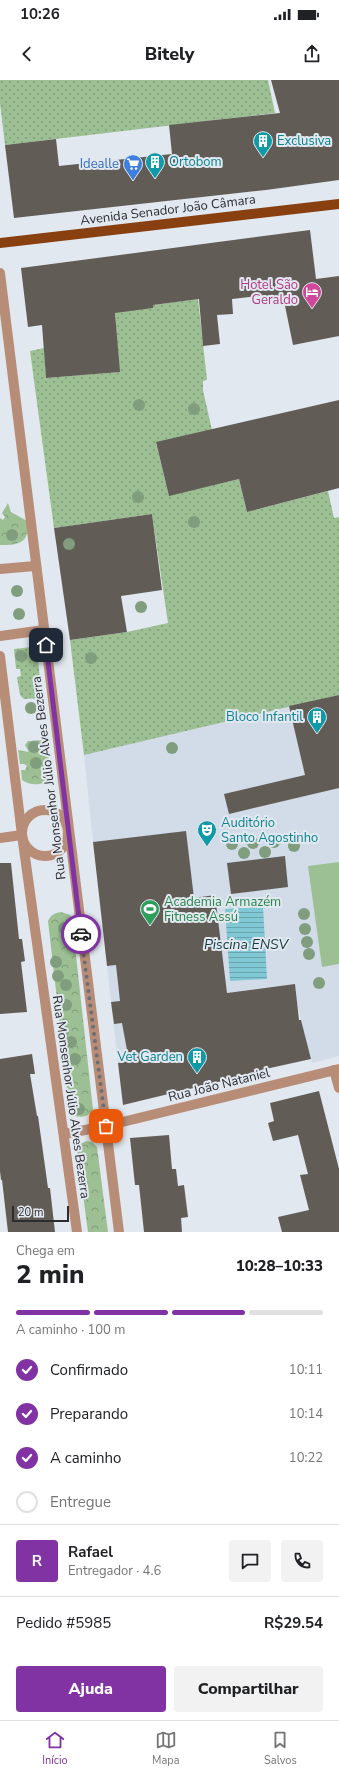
<!DOCTYPE html>
<html lang="pt">
<head>
<meta charset="utf-8">
<style>
  :root { --surface:#fff; --page:#f2f2f2; --text:#202124; --muted:#757577; --line:#e0e0e0; --accent:#8133a4 }
  body { margin:0; font-family:"Nunito Sans",sans-serif; background:var(--page); color:var(--text); height:100vh; display:flex; flex-direction:column; font-size:15px; white-space:nowrap }
  * { box-sizing:border-box; margin:0 }
  p { font-size:13px; color:var(--muted) }
  .icon { flex:none; width:22px; height:22px; fill:none; stroke:currentColor; stroke-width:2; stroke-linecap:round; stroke-linejoin:round }
  .map { position:relative; height:1152px; overflow:hidden }
  .details { display:flex; flex-direction:column; background:var(--surface); flex:1 }
  .details>* { flex:none }
  .scale { position:absolute; left:12px; bottom:10px; width:57px; box-sizing:border-box; padding-left:4px; border:2px solid #2b2d30; border-top:0; font-size:11px; line-height:14px; white-space:nowrap; color:#2b2d30; -webkit-text-stroke:3px #e2e8ef; paint-order:stroke }
  .pin { position:absolute; display:grid; place-items:center; width:34px; height:34px; color:#fff; margin:-17px; border-radius:8px; box-shadow:0 2px 6px #0006 }
  .courier { position:absolute; display:grid; place-items:center; width:40px; height:40px; margin:-20px; border:3px solid #8133a4; border-radius:50%; background:#fff; color:#222; box-shadow:0 1px 5px #0007 }
  .head em { font-style:normal; font-weight:800 }
  .head div { display:flex; flex-direction:column-reverse }
  .head { display:flex; align-items:center; justify-content:space-between; height:68px; padding:0 16px }
  h1 { font-size:26px; font-weight:800; line-height:30px }
  .bar { display:grid; grid-template-columns:repeat(4,1fr); gap:6px 4px; align-content:center; height:48px; padding:0 16px }
  .bar i { height:5px; border-radius:3px; background:var(--line) }
  .bar .selected { background:var(--accent) }
  .bar p { grid-column:span 4 }
  .line { display:flex; align-items:center; gap:10px; padding:0 16px; border-top:1px solid var(--line) }
  .line div { flex:1 }
  .round { display:grid; place-items:center; flex:none; width:42px; height:42px; border-radius:4px; background:var(--page) }
  ol { padding:0 16px; list-style:none }
  li { display:flex; align-items:center; gap:12px; height:44px }
  li p { margin-inline-start:auto }
  li .icon { padding:4px; border-radius:50%; background:var(--accent); color:#fff; stroke-width:4 }
  li:last-child { color:var(--muted) }
  li i { width:22px; height:22px; border:2px solid var(--line); border-radius:50% }
  .button { display:flex; gap:8px; margin-top:auto; padding:8px 16px }
  .button a { flex:1; height:46px; border-radius:4px; background:var(--accent); color:#fff; font-size:16px; font-weight:800; line-height:46px; text-align:center }
  .button a+a { background:var(--page); color:var(--text) }
  .status { display:flex; justify-content:space-between; align-items:center; height:28px; padding:0 20px; background:var(--surface); direction:ltr }
  .status svg { height:11px; fill:currentColor }
  header { display:flex; justify-content:space-between; align-items:center; height:52px; padding:0 16px; background:var(--surface); font-size:18px; font-weight:800 }
  .menu { display:flex; justify-content:space-around; align-items:center; height:56px; border-top:1px solid var(--line); background:var(--surface); font-size:11px; color:var(--muted) }
  .menu a { display:grid; justify-items:center; gap:2px }
  .menu .selected { color:var(--accent) }
  .map>svg:first-child { display:block }
  .built { fill:#d2dce9 }
  .grass { fill:url(#grass-dots) }
  .park { fill:url(#park-crowns) }
  .garden { fill:#9cc093 }
  .water { fill:url(#water-rules) }
  .building { fill:#625c57 }
  .lines { fill:none; stroke-linecap:round; stroke-linejoin:round }
  .minor { stroke:#b88d78; stroke-width:10 }
  .major { stroke:#894011; stroke-width:10 }
  .tree { fill:#809d7e }
  .done { stroke:#6b6e73; stroke-width:4; stroke-dasharray:0 7.2 }
  .route { stroke:#8133a4; stroke-width:5 }
  .labels { text-anchor:middle; dominant-baseline:central; stroke-width:4; stroke-linejoin:round; paint-order:stroke }
  .culture-label { font-size:13px; fill:#0d838f; stroke:#e2e8ef; text-anchor:start }
  .shop-label { font-size:13px; fill:#366cbe; stroke:#e2e8ef; text-anchor:end }
  .street-label { font-size:13px; fill:#2b2d30; stroke:#e2e8ef }
  .hotel-label { font-size:13px; fill:#b23c85; stroke:#e2e8ef; text-anchor:end }
  .leisure-label { font-size:13px; fill:#27864d; stroke:#e2e8ef; text-anchor:start }
  .water-label { font-size:14px; font-style:italic; fill:#163a3f; stroke:#e2e8ef }
</style>
</head>
<body>
<div class="status"><b>10:26</b><svg viewBox="0 0 49 12"><path d="M0 12V9h3v3zM5 12V6h3v6zM10 12V3h3v9zM15 12V0h3v12zM26 1h20v11H26zM47 4h2v5h-2z"/></svg></div>
<header><svg class="icon" aria-label="back" viewBox="0 0 24 24"><path d="M15 5l-7 7 7 7"/></svg>Bitely<svg class="icon" aria-label="share" viewBox="0 0 24 24"><path d="M12 15V3M7 8l5-5 5 5M5 13v7h14v-7"/></svg></header>
<div class="map">
<svg width="339" height="1152" viewBox="0 0 339 1152">
  <defs>
    <pattern id="grass-dots" width="8" height="8" patternUnits="userSpaceOnUse"><rect width="8" height="8" fill="#9cc093"/><path d="M2 2h.1M6 6h.1" fill="none" stroke="#7f9c78" stroke-width="1.8" stroke-linecap="round"/></pattern>
    <pattern id="park-crowns" width="20" height="18" patternUnits="userSpaceOnUse"><rect width="20" height="18" fill="#9cc093"/><path d="M2 6a3 3 0 1 1 6 0M12 15a3 3 0 1 1 6 0" fill="none" stroke="#7f9c78"/></pattern>
    <pattern id="water-rules" width="6" height="5" patternUnits="userSpaceOnUse"><rect width="6" height="5" fill="#80c9d4"/><path d="M0 2.5h6" fill="none" stroke="#69a4ac"/></pattern>
  </defs>
  <rect width="100%" height="100%" fill="#e2e8ef"/>
  <path class="built" d="M 339,615 L 339,976 L 312,983 L 297,924 L 213,968 L 118,983 L 107,886 L 201,875 L 186,752 L 93,762 L 84,675 Z"/>
  <g class="grass">
    <path d="M 0,0 L 268,0 L 275,33 L 5,65 L 0,23 Z"/>
    <path d="M 198,219 L 207,300 L 203,301 L 203,310 L 212,350 L 156,363 L 169,415 L 239,399 L 247,432 L 328,411 L 334,438 L 339,437 L 339,615 L 84,675 L 70,560 L 127,552 L 168,543 L 152,434 L 54,448 L 30,271 L 44,268 L 46,298 L 119,292 L 115,231 L 153,228 L 153,225 Z"/>
    <path d="M 32,567 L 37,570 L 42,618 L 24,619 L 20,615 L 17,597 L 21,596 L 20,589 L 16,589 L 14,569 Z"/>
  </g>
  <g class="park">
    <path d="M 8,423 L 11,432 L 27,441 C 30,462 20,465 2,465 L 0,465 L 0,438 L 3,440 L 5,437 L 2,433 Z"/>
    <path d="M 47,660 L 51,698 C 44,706 30,706 22,700 L 21,690 L 25,690 L 27,686 L 24,684 L 20,684 L 18,670 L 29,672 L 25,665 L 28,661 Z"/>
    <path d="M 61,832 L 70,835 L 72,839 L 93,1030 C 87,1038 77,1039 70,1033 L 48,841 C 51,835 54,833 61,832 Z"/>
    <path d="M 87,1061 L 92,1062 L 97,1067 L 108,1152 L 88,1152 L 77,1070 C 79,1064 81,1063 87,1061 Z"/>
  </g>
  <path class="garden" d="M 339,782 L 339,884 L 322,887 L 308,786 Z"/>
  <path class="water" d="M 263,826 L 267,899 L 230,901 L 225,829 Z"/>
  <g class="building">
    <path d="M 271,0 L 339,0 L 339,100 L 266,110 L 14,138 L 5,65 L 56,59 L 59,86 L 172,74 L 169,45 L 280,33 Z"/>
    <path d="M 310,150 L 316,199 L 339,196 L 339,256 L 293,265 L 283,216 L 266,218 L 266,215 L 232,219 L 233,234 L 217,235 L 220,264 L 203,266 L 199,219 L 153,225 L 153,228 L 115,233 L 120,292 L 46,298 L 42,245 L 28,247 L 21,188 Z"/>
    <path d="M 339,320 L 339,408 L 247,432 L 239,399 L 169,416 L 156,362 Z"/>
    <path d="M 152,434 L 162,510 L 121,516 L 127,552 L 70,560 L 54,448 Z"/>
    <path d="M 339,615 L 339,708 L 229,734 L 224,714 L 305,695 L 289,626 Z"/>
    <path d="M 186,751 L 194,818 L 215,815 L 227,913 L 295,904 L 299,940 L 301,940 L 311,979 L 261,990 L 262,993 L 243,997 L 243,996 L 123,1025 L 118,983 L 129,981 L 122,943 L 114,944 L 111,922 L 120,921 L 116,885 L 107,886 L 93,762 Z"/>
    <path d="M 285,776 L 288,807 L 231,814 L 227,783 Z"/>
    <path d="M 0,783 L 11,783 L 19,859 L 22,859 L 25,881 L 21,882 L 27,932 L 0,934 Z"/>
    <path d="M 32,974 L 35,994 L 30,994 L 37,1036 L 38,1036 L 48,1108 L 50,1108 L 55,1152 L 8,1152 L 2,1100 L 1,1100 L 0,1091 L 0,979 Z"/>
    <path d="M 319,1011 L 339,1089 L 339,1152 L 282,1152 L 278,1137 L 309,1130 L 300,1095 L 308,1094 L 298,1055 L 273,1061 L 268,1043 L 274,1041 L 270,1023 Z"/>
    <path d="M 169,1055 L 172,1089 L 176,1089 L 178,1106 L 184,1105 L 188,1137 L 181,1138 L 182,1152 L 144,1152 L 139,1105 L 135,1105 L 130,1058 Z"/>
  </g>
  <g class="lines">
    <g class="minor">
      <path d="M 0,193 L 119,1152"/>
      <path d="M 0,489 L 35,486"/>
      <path d="M 0,556 L 44,550"/>
      <path d="M 0,576 L 22,755 L 77,1152"/>
      <circle cx="45" cy="753" r="23"/>
      <path d="M 0,758 L 22,755"/>
      <path d="M 334,990 L 339,1008"/>
      <path d="M 64,1054 L 106,1046 L 339,989"/>
    </g>
    <path class="major" d="M 0,163 L 339,124"/>
  </g>
  <g class="tree">
    <circle cx="139" cy="325" r="6"/>
    <circle cx="194" cy="329" r="6"/>
    <circle cx="138" cy="417" r="6"/>
    <circle cx="194" cy="442" r="6"/>
    <circle cx="12" cy="455" r="6"/>
    <circle cx="69" cy="464" r="6"/>
    <circle cx="17" cy="511" r="6"/>
    <circle cx="141" cy="527" r="6"/>
    <circle cx="19" cy="534" r="6"/>
    <circle cx="21" cy="576" r="6"/>
    <circle cx="91" cy="578" r="6"/>
    <circle cx="31" cy="628" r="6"/>
    <circle cx="34" cy="667" r="6"/>
    <circle cx="172" cy="668" r="6"/>
    <circle cx="36" cy="683" r="6"/>
    <circle cx="274" cy="762" r="6"/>
    <circle cx="253" cy="763" r="6"/>
    <circle cx="232" cy="764" r="6"/>
    <circle cx="294" cy="766" r="6"/>
    <circle cx="265" cy="772" r="6"/>
    <circle cx="244" cy="773" r="6"/>
    <circle cx="304" cy="834" r="6"/>
    <circle cx="64" cy="848" r="6"/>
    <circle cx="305" cy="849" r="6"/>
    <circle cx="307" cy="862" r="6"/>
    <circle cx="309" cy="874" r="6"/>
    <circle cx="56" cy="882" r="6"/>
    <circle cx="58" cy="896" r="6"/>
    <circle cx="319" cy="903" r="6"/>
    <circle cx="66" cy="905" r="6"/>
    <circle cx="66" cy="925" r="6"/>
    <circle cx="63" cy="951" r="6"/>
    <circle cx="71" cy="962" r="6"/>
    <circle cx="75" cy="979" r="6"/>
    <circle cx="79" cy="1029" r="6"/>
  </g>
  <g class="lines">
    <path class="done" d="M 81,854 L 106,1046"/>
    <path class="route" d="M 46,565 L 81,854"/>
  </g>
  <defs>
    <symbol id="building-pin" viewBox="-11 -11 22 30"><path d="M0 17L-7.5 6A9.5 9.5 0 1 1 7.5 6Z" fill="#0f9aa8" stroke="#e2e8ef"/><path d="M-4-6H4V6H1V3H-1V6H-4ZM-2.5-4.3h1.7v1.8h-1.7ZM.8-4.3h1.7v1.8H.8ZM-2.5-1h1.7V.8h-1.7ZM.8-1h1.7V.8H.8Z" fill="#fff"/></symbol>
    <symbol id="supermarket-pin" viewBox="-11 -11 22 30"><path d="M0 17L-7.5 6A9.5 9.5 0 1 1 7.5 6Z" fill="#3f7fe0" stroke="#e2e8ef"/><path d="M-6-5.5h2.5l.6 2H6L4.5 2H-2.5L-4.4-4H-6ZM-1.5 3.2a1.3 1.3 0 1 0 .1 0ZM3 3.2a1.3 1.3 0 1 0 .1 0Z" fill="#fff"/></symbol>
    <symbol id="hotel-pin" viewBox="-11 -11 22 30"><path d="M0 17L-7.5 6A9.5 9.5 0 1 1 7.5 6Z" fill="#d1479c" stroke="#e2e8ef"/><path d="M-6-4.5h1.5V1H6V5H4.5V3h-9V5H-6ZM-4 0a1.8 1.8 0 1 1 3.6 0ZM.5 0V-2.5h3Q6-2.5 6 0Z" fill="#fff"/></symbol>
    <symbol id="theatre-pin" viewBox="-11 -11 22 30"><path d="M0 17L-7.5 6A9.5 9.5 0 1 1 7.5 6Z" fill="#0f9aa8" stroke="#e2e8ef"/><path d="M-5-5.5Q0-4 5-5.5V0Q5 5 0 6Q-5 5-5 0ZM-3.3-2.5H-1v1.5H-3.3ZM1-2.5H3.3v1.5H1ZM-2.8 1Q0 5.5 2.8 1Z" fill="#fff"/></symbol>
    <symbol id="stadium-pin" viewBox="-11 -11 22 30"><path d="M0 17L-7.5 6A9.5 9.5 0 1 1 7.5 6Z" fill="#2e9e5b" stroke="#e2e8ef"/><path d="M0-5a6.5 5 0 1 0 0 10a6.5 5 0 1 0 0-10ZM-3.5-1.8h7v3.6h-7Z" fill="#fff"/></symbol>
  </defs>
  <g fill-rule="evenodd">
    <use href="#building-pin" x="252" y="50" width="22" height="30"/>
    <use href="#building-pin" x="144" y="71" width="22" height="30"/>
    <use href="#supermarket-pin" x="122" y="73" width="22" height="30"/>
    <use href="#hotel-pin" x="301" y="201" width="22" height="30"/>
    <use href="#building-pin" x="306" y="626" width="22" height="30"/>
    <use href="#theatre-pin" x="196" y="739" width="22" height="30"/>
    <use href="#stadium-pin" x="139" y="818" width="22" height="30"/>
    <use href="#building-pin" x="186" y="966" width="22" height="30"/>
  </g>
  <g class="labels">
    <g class="culture-label">
      <text x="277" y="61">Exclusiva</text>
      <text x="169" y="82">Ortobom</text>
      <text x="303" y="637" text-anchor="end">Bloco Infantil</text>
      <text x="221" y="743">Auditório<tspan x="221" dy="15">Santo Agostinho</tspan></text>
      <text x="183" y="977" text-anchor="end">Vet Garden</text>
    </g>
    <g class="shop-label">
      <text x="119" y="84">Idealle</text>
    </g>
    <g class="street-label">
      <text transform="translate(168 130) rotate(-7)">Avenida Senador João Câmara</text>
      <text transform="translate(49 698) rotate(-97)">Rua Monsenhor Júlio Alves Bezerra</text>
      <text transform="translate(219 1005) rotate(-14)">Rua João Nataniel</text>
      <text transform="translate(71 1017) rotate(82)">Rua Monsenhor Júlio Alves Bezerra</text>
    </g>
    <g class="hotel-label">
      <text x="298" y="205">Hotel São<tspan x="298" dy="15">Geraldo</tspan></text>
    </g>
    <g class="leisure-label">
      <text x="164" y="822">Academia Armazém<tspan x="164" dy="15">Fitness Assú</tspan></text>
    </g>
    <g class="water-label">
      <text x="246" y="864">Piscina ENSV</text>
    </g>
  </g>
</svg>
<div class="scale">20 m</div>
<div class="pin" style="left:106px;top:1046px;background:#ea580c"><svg class="icon" aria-label="bag" viewBox="0 0 24 24"><path d="M5 8h14l-1 12H6zM9 8a3 3 0 0 1 6 0"/></svg></div>
<div class="pin" style="left:46px;top:565px;background:#1f2937"><svg class="icon" aria-label="home" viewBox="0 0 24 24"><path d="M3 11l9-7 9 7M6 9v11h12V9"/></svg></div>
<div class="courier" style="left:81px;top:854px"><svg class="icon" aria-label="car" viewBox="0 0 24 24"><path d="M5 17H2v-5l4-1 3-4h7l3 4 3 1v5h-3M9 17h6M6 11h13"/><circle cx="7" cy="17" r="2"/><circle cx="17" cy="17" r="2"/></svg></div>
</div>
<section class="details">
<div class="head"><div><h1>2 min</h1><p>Chega em</p></div><em>10:28–10:33</em></div>
<div class="bar"><i class="selected"></i><i class="selected"></i><i class="selected"></i><i></i><p>A caminho · 100 m</p></div>
<ol>
<li><svg class="icon" aria-label="check" viewBox="0 0 24 24"><path d="M5 12l5 5 9-10"/></svg>Confirmado<p>10:11</p></li>
<li><svg class="icon" aria-label="check" viewBox="0 0 24 24"><path d="M5 12l5 5 9-10"/></svg>Preparando<p>10:14</p></li>
<li><svg class="icon" aria-label="check" viewBox="0 0 24 24"><path d="M5 12l5 5 9-10"/></svg>A caminho<p>10:22</p></li>
<li><i></i>Entregue</li>
</ol>
<div class="line" style="height:72px"><b class="round" style="background:var(--accent);color:#fff">R</b><div><b>Rafael</b><p>Entregador · 4.6</p></div><a class="round"><svg class="icon" aria-label="chat" viewBox="0 0 24 24"><path d="M4 5h16v11H9l-5 4z"/></svg></a><a class="round"><svg class="icon" aria-label="phone" viewBox="0 0 24 24"><path d="M5 4h4l2 5-3 2q2 4 5 5l2-3 5 2v4C11 20 4 13 5 4z"/></svg></a></div>
<div class="line" style="height:52px"><div>Pedido #5985</div><b>R$29.54</b></div>
<div class="button"><a>Ajuda</a><a>Compartilhar</a></div>
</section>
<nav class="menu">
<a class="selected"><svg class="icon" aria-label="home" viewBox="0 0 24 24"><path d="M3 11l9-7 9 7M6 9v11h12V9"/></svg>Início</a>
<a><svg class="icon" aria-label="map" viewBox="0 0 24 24"><path d="M3 6l6-2 6 2 6-2v14l-6 2-6-2-6 2zM9 4v14M15 6v14"/></svg>Mapa</a>
<a><svg class="icon" aria-label="saved" viewBox="0 0 24 24"><path d="M7 4h10v16l-5-4-5 4z"/></svg>Salvos</a>
</nav>
</body>
</html>
